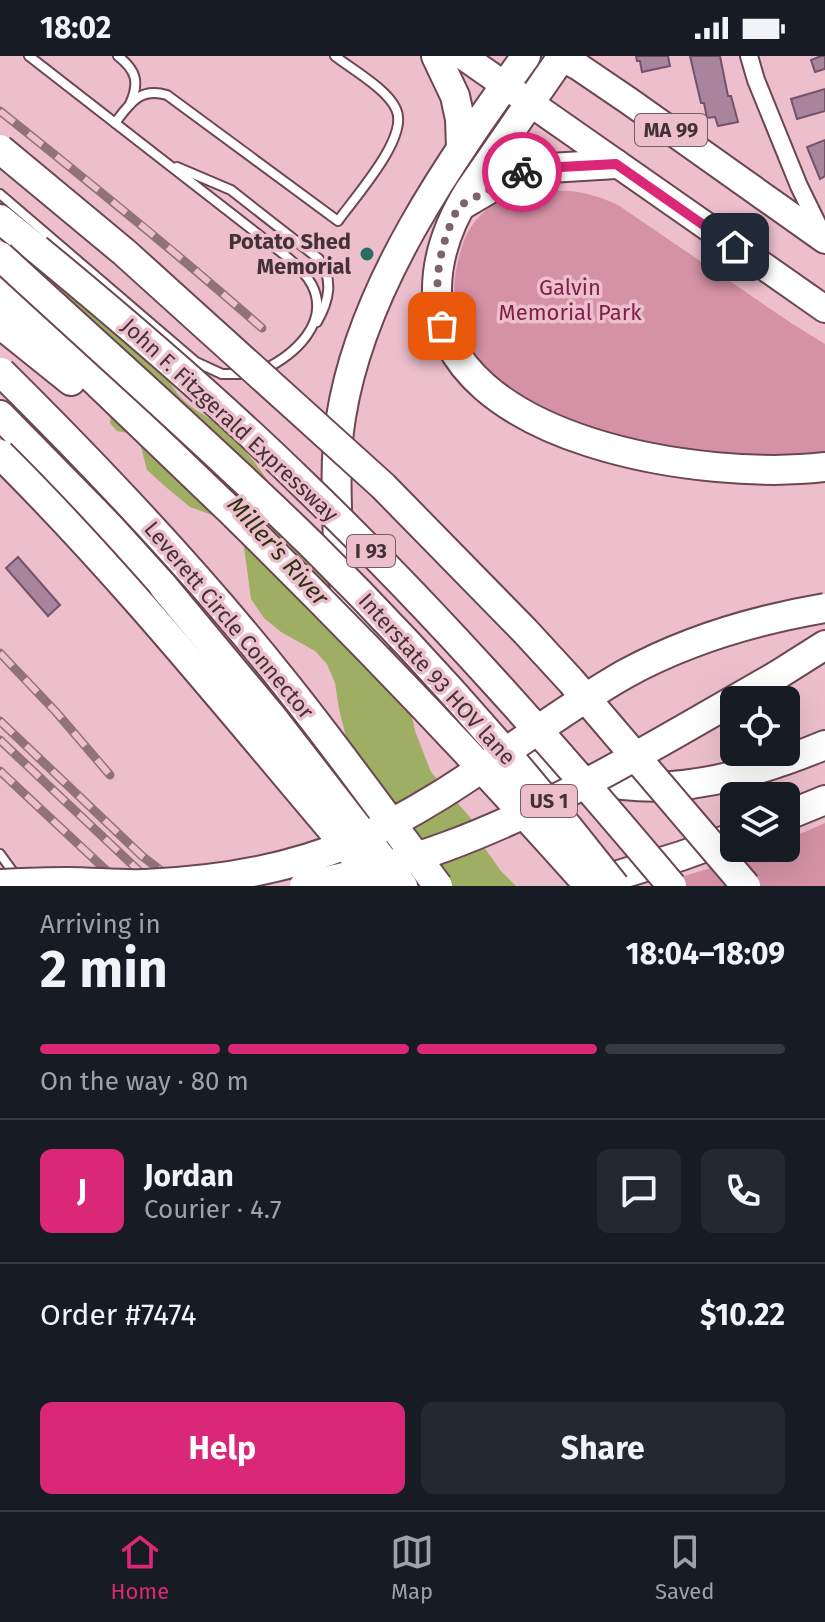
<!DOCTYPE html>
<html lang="en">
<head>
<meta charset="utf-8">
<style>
  :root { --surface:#171b24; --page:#242831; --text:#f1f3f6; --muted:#9ea1a6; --line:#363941; --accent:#db2777 }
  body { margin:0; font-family:"Fira Sans",sans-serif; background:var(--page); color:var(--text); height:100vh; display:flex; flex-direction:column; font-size:30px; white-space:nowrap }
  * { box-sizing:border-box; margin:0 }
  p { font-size:26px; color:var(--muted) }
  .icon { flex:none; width:44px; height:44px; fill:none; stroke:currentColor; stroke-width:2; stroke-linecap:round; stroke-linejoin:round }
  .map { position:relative; height:830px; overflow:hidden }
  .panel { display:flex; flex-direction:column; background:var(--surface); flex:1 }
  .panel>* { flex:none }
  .controls { position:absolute; left:720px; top:630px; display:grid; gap:16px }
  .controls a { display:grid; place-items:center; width:80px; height:80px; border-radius:12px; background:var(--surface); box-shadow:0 8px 32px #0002; font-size:40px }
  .pin { position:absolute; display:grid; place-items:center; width:68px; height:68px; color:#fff; margin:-34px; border-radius:16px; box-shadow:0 4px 12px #0006 }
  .courier { position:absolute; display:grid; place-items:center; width:80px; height:80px; margin:-40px; border:6px solid #db2777; border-radius:50%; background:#fff; color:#222; box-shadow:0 2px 10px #0007 }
  .overview em { font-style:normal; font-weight:700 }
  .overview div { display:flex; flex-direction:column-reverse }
  .overview { display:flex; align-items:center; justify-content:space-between; height:136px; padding:0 40px }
  h1 { font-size:52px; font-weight:700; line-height:60px }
  .bar { display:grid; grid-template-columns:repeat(4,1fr); gap:12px 8px; align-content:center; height:96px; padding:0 40px }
  .bar i { height:10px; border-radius:6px; background:var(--line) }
  .bar .current { background:var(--accent) }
  .bar p { grid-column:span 4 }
  .line { display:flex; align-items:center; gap:20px; padding:0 40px; border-top:2px solid var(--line) }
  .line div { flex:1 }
  .round { display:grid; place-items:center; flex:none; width:84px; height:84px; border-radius:12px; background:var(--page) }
  .action { display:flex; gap:16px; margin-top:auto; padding:16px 40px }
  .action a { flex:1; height:92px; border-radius:12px; background:var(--accent); color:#fff; font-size:32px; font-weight:700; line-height:92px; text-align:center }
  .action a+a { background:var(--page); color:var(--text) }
  .status { display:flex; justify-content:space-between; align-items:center; height:56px; padding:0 40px; background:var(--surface); direction:ltr }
  .status svg { height:22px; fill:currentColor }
  .menu { display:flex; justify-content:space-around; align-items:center; height:112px; border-top:2px solid var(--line); background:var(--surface); font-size:22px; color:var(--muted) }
  .menu a { display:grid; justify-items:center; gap:4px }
  .menu .current { color:var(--accent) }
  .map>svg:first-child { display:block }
  .green { fill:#d592a7 }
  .water { fill:#9eae62 }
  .building { fill:#a9849d; stroke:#74536a; stroke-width:2 }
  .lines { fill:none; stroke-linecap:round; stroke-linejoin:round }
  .lane-casing { stroke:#6c4652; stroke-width:12 }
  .street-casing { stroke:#6c4652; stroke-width:20 }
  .primary-casing { stroke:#6c4652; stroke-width:30 }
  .highway-casing { stroke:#6c4652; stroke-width:32 }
  .lane { stroke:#fff; stroke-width:8 }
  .street { stroke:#fff; stroke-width:16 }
  .primary { stroke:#fff; stroke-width:26 }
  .highway { stroke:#fff; stroke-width:28 }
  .rail-casing { stroke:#91727b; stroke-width:9 }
  .rail { stroke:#edbfcc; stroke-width:6; stroke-dasharray:18; stroke-linecap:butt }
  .highway-bridge-casing { stroke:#6c4652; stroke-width:32; stroke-linecap:butt }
  .highway-bridge { stroke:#fff; stroke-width:28 }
  .done { stroke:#7e636b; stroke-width:8; stroke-dasharray:0 14.4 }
  .route { stroke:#db2777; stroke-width:10 }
  .poi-dot { fill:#286d61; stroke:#edbfcc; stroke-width:3 }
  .labels { text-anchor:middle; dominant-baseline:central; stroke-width:7; stroke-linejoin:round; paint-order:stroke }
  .shield { fill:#edbfcc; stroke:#765c64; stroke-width:2 }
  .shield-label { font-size:20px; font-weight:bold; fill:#433137 }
  .poi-label { font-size:22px; font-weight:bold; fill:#433137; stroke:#edbfcc; text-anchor:end }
  .park-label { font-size:22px; fill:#7e2149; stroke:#edbfcc }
  .street-label { font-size:22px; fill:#433137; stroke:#edbfcc }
  .water-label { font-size:24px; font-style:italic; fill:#2c3311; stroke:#edbfcc }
</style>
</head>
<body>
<div class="status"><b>18:02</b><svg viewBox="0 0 49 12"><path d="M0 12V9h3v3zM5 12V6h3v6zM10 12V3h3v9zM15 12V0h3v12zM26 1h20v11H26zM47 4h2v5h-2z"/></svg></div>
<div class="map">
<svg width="825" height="830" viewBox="0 0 825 830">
  <rect width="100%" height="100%" fill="#edbfcc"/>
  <g class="green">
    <path d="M 548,124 L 550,135 C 575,133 596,139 618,149 L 791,267 L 825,288 L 825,396 C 770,402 710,400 655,390 C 567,373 430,318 458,205 C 461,195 463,184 468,176 C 483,148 519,132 548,124 Z"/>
    <path d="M 825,767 L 825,830 L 650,830 L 718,810 L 766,792 L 786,792 L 786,784 Z"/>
  </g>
  <path class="water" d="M 0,197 L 40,219 L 50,218 L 165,315 C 180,353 200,352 227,376 C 246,394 263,415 275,437 L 383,577 L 395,597 L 404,622 L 415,675 L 431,716 L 474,766 L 486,794 L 501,815 L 516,830 L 443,830 L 392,791 L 381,779 L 365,756 L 339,653 L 335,627 L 327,608 L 315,595 L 281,576 L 264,562 L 251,543 L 244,491 L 236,478 L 225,466 L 212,459 L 190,451 L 167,432 L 147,414 L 141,391 L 135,381 L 128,377 L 117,375 L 110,367 L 111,357 L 107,348 L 0,263 Z"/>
  <g class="building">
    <path d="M 636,0 L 668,0 L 670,10 L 642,16 L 640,5 L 637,5 Z"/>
    <path d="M 690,0 L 720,0 L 728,40 L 731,40 L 738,66 L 718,70 L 715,61 L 707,62 L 704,47 L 701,47 Z"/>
    <path d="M 821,0 L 825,0 L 825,13 L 815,16 L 811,4 Z"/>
    <path d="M 825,33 L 825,55 L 797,63 L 791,43 Z"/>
    <path d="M 825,84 L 825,120 L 820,123 L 807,91 Z"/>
    <path d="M 18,501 L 60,549 L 48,560 L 6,512 Z"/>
  </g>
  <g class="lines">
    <defs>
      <g id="lane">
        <path d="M 29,0 L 286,200 C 295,208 306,217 312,229 C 331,267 294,299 263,314"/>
        <path d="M 118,0 C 136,14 140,26 130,48"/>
        <path d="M 115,67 C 130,47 140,31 167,39 L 338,165 C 354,142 410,81 396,53 C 387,33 353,14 335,0"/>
        <path d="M 177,111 L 231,134 L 319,203 C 334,224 329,245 317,266"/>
        <path d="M 0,138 L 196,306 L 222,318 L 250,318"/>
        <path d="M 0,798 L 16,820"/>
      </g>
      <path id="street" d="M 749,0 L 756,24 L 799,130 L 823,179"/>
      <g id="primary">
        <path d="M 463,0 L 825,253"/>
        <path d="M 558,0 L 579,11 L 629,45 L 825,184"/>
      </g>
      <g id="highway">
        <path d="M 436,0 L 455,40 L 460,63 L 461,92"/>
        <path d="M 561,2 L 469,135 C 449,167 436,200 437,238 C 444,389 710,425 825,411"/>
        <path d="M 464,148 L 505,124 L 533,113 L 616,108"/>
        <path d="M 0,163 L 37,193"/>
        <path d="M 0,236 L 85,315 L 235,459"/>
        <path d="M 0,268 L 71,325"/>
        <path d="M 0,359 L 108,469 L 164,531"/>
        <path d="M 375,590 C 340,543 338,508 337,452 C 336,422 336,390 341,361 C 362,229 450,106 526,0"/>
        <path d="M 776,620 L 825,589"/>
        <path d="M 442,660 C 460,674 479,687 499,696 C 546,718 620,734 672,730 C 724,726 777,709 825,689"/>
        <path d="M 786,760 L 825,744"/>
        <path d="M 586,829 L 681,800 L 734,781"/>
      </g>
    </defs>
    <use href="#lane" class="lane-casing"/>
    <use href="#street" class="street-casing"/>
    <use href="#primary" class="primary-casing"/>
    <use href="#highway" class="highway-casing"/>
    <use href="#lane" class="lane"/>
    <use href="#street" class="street"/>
    <use href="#primary" class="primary"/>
    <use href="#highway" class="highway"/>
    <defs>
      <g id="rail">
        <path d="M 0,55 C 89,126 177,197 262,272"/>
        <path d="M 0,597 L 56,656 L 110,719"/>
        <path d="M 0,665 L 142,800 L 181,830"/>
        <path d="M 0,684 L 155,830"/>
        <path d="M 0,715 L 123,830"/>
      </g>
    </defs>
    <use href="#rail" class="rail-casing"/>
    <use href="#rail" class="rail"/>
    <defs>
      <g id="highway-bridge">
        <path d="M 0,93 L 124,196 L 383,430 L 525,575 L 571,625 L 746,830"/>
        <path d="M 37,193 C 128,268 219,346 304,429 C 435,555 555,691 672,830"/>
        <path d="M 0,200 C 104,296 211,390 312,489 C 420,596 522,711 615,830"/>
        <path d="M 1,316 C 100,414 197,516 284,626 C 337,692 387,762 438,830"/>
        <path d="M 0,398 C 136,533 255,685 380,830"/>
        <path d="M 235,459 C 357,579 475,702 589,830"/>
        <path d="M 164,531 L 273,662 L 403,830"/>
        <path d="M 0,828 C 22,827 44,826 67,826 C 93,826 119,829 145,828 C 214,825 288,814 352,786 C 451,744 532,671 625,618 C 687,584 755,564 825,552"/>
        <path d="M 304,830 C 352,820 399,808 445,791 C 562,748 668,681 776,620"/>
      </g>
    </defs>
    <use href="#highway-bridge" class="highway-bridge-casing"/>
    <use href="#highway-bridge" class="highway-bridge"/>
  </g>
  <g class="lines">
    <path class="done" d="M 442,270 C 432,229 439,191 457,154 L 459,150 L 522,116"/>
    <path class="route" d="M 522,116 L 542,112 L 616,108 L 735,191"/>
  </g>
  <circle class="poi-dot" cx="367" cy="198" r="8"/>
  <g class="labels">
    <g class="shield">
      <rect x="635" y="58" width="72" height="32" rx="6"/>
      <rect x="347" y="479" width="48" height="32" rx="6"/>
      <rect x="521" y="729" width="56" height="32" rx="6"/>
    </g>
    <g class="shield-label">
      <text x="671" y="74">MA 99</text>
      <text x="371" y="495">I 93</text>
      <text x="549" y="745">US 1</text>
    </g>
    <g class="poi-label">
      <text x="351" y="185">Potato Shed<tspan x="351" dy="25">Memorial</tspan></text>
    </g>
    <g class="park-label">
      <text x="570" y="231">Galvin<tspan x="570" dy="25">Memorial Park</tspan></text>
    </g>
    <g class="street-label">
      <text transform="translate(230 364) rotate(43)">John F. Fitzgerald Expressway</text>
      <text transform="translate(229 564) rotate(50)">Leverett Circle Connector</text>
      <text transform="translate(437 623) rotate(48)">Interstate 93 HOV lane</text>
    </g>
    <g class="water-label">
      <text transform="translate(278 495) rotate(48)">Miller's River</text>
    </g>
  </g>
</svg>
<div class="controls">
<a><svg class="icon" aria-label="locate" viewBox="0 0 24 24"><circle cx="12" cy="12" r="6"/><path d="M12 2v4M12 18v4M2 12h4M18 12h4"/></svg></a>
<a><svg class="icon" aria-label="layers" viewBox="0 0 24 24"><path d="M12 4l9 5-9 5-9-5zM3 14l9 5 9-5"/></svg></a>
</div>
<div class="pin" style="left:442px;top:270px;background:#ea580c"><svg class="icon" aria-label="bag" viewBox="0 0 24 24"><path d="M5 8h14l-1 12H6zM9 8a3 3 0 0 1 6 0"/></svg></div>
<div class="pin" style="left:735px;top:191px;background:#1f2937"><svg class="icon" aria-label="home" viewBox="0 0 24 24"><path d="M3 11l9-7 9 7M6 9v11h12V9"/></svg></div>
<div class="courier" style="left:522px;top:116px"><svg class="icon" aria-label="bike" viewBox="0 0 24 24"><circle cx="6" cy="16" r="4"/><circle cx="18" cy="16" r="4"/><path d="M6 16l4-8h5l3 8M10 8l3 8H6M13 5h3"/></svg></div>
</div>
<section class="panel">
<div class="overview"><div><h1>2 min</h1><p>Arriving in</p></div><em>18:04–18:09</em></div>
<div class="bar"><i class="current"></i><i class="current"></i><i class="current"></i><i></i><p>On the way · 80 m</p></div>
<div class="line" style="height:144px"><b class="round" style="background:var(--accent);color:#fff">J</b><div><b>Jordan</b><p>Courier · 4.7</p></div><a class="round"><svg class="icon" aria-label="chat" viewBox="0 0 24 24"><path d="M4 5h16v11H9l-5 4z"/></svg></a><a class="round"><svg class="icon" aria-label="phone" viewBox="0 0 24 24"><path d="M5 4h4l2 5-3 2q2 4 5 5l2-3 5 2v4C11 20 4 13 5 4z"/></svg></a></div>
<div class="line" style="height:104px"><div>Order #7474</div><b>$10.22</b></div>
<div class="action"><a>Help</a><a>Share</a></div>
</section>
<nav class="menu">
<a class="current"><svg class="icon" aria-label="home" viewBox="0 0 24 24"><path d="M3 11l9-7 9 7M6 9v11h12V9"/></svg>Home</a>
<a><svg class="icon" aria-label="map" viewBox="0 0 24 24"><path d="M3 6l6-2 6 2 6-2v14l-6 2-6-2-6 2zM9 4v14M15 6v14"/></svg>Map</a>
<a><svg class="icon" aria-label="saved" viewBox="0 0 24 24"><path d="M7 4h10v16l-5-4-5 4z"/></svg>Saved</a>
</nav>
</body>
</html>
